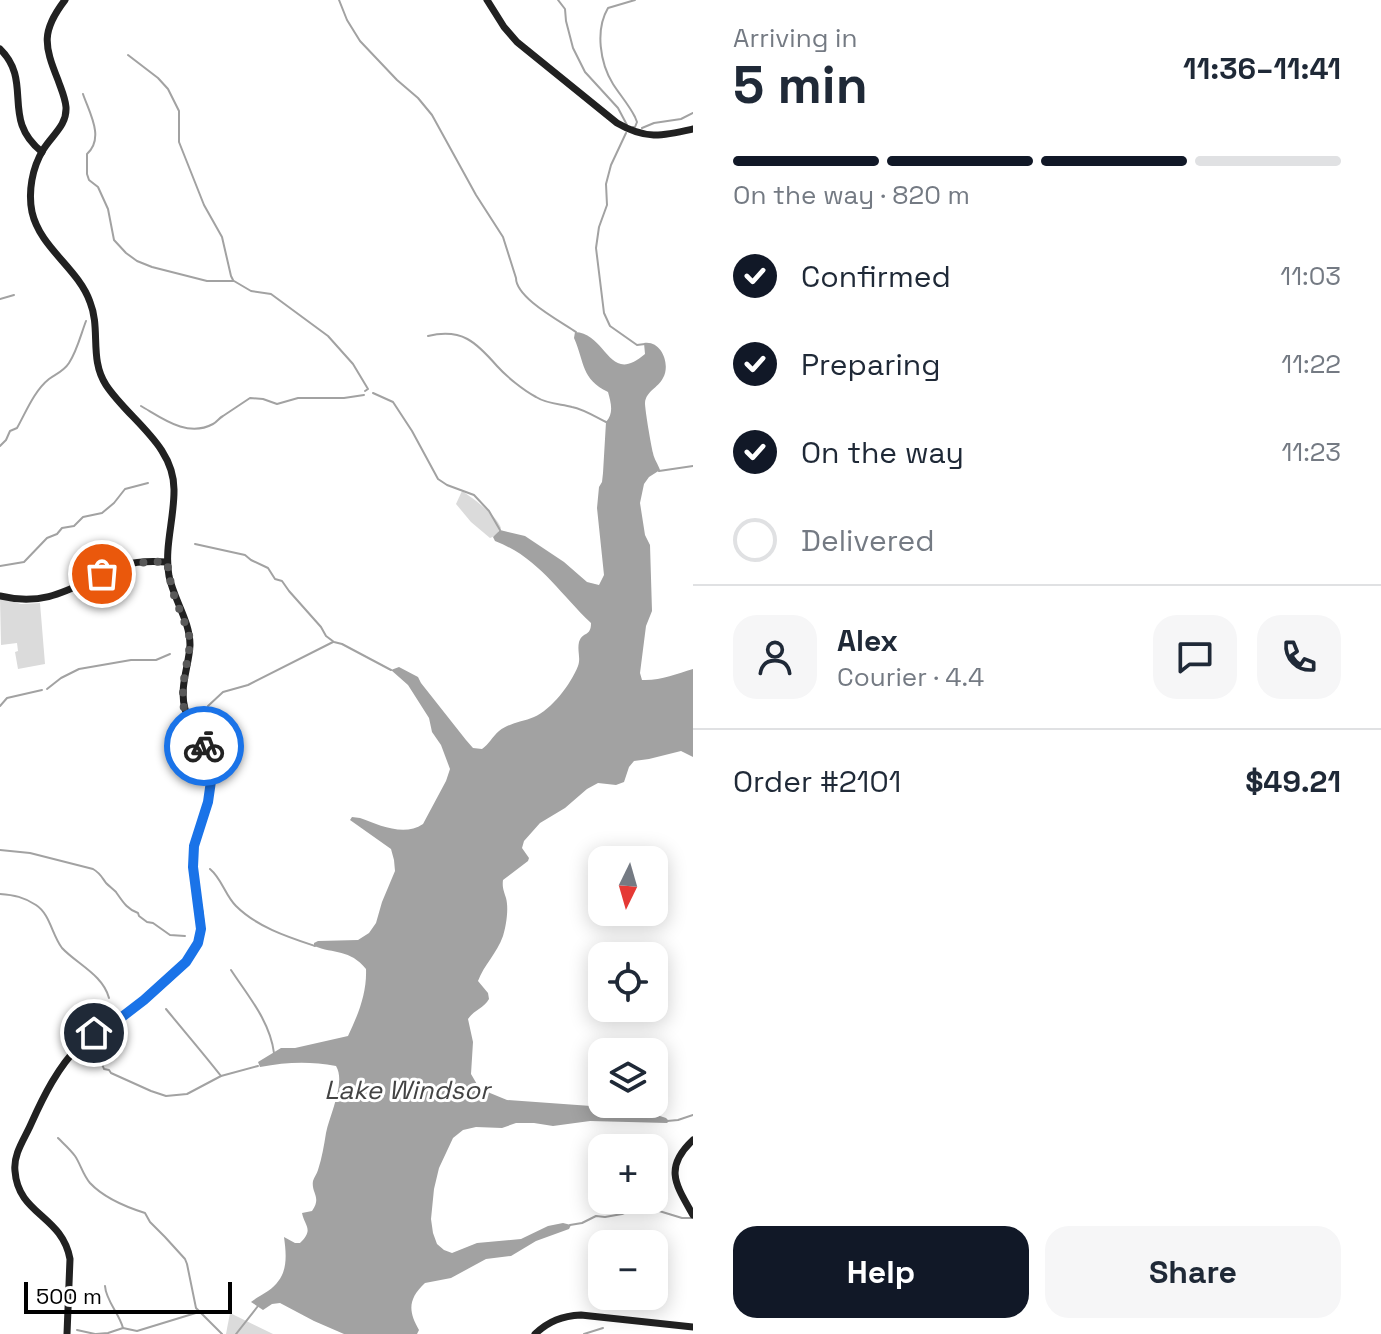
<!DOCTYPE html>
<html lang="en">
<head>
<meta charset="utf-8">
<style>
  :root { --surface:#fff; --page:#f6f6f7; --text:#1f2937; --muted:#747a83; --line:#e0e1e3; --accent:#111827 }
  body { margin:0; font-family:"Space Grotesk",sans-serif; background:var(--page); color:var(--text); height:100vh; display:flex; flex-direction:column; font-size:30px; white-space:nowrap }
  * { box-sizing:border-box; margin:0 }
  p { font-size:26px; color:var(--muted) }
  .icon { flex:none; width:44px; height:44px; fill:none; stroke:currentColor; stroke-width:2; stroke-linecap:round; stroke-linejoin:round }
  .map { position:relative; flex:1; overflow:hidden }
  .drawer { display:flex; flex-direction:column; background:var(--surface); width:688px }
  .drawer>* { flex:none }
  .needle { width:52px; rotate:185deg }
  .buttons { position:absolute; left:588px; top:846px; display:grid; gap:16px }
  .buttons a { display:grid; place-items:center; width:80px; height:80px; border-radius:16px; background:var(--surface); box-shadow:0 4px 20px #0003; font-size:40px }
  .scale { position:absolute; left:24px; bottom:20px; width:208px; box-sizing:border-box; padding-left:8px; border:4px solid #000; border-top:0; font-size:22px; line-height:28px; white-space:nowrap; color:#000; -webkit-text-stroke:6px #fff; paint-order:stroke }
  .pin { position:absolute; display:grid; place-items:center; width:68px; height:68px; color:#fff; margin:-34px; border:4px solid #fff; border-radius:50%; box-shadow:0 2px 8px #0007 }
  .courier { position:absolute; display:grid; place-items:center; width:80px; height:80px; margin:-40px; border:6px solid #1a73e8; border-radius:50%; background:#fff; color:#222; box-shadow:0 2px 10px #0007 }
  .head em { font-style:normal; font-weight:700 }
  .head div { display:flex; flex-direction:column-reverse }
  .head { display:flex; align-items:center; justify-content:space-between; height:136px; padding:0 40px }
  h1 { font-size:52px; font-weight:700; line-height:60px }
  .bar { display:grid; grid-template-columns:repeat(4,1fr); gap:12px 8px; align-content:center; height:96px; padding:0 40px }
  .bar i { height:10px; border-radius:6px; background:var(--line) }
  .bar .current { background:var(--accent) }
  .bar p { grid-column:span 4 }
  .line { display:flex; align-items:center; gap:20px; padding:0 40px; border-top:2px solid var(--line) }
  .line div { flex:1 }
  .round { display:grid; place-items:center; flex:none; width:84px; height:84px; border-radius:24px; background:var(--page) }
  ol { padding:0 40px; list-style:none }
  li { display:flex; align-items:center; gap:24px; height:88px }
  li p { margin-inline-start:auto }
  li .icon { padding:8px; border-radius:50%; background:var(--accent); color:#fff; stroke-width:4 }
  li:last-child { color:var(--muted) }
  li i { width:44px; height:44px; border:4px solid var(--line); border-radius:50% }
  .primary-button { display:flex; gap:16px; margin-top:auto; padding:16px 40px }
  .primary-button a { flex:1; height:92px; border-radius:24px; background:var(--accent); color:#fff; font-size:32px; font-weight:700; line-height:92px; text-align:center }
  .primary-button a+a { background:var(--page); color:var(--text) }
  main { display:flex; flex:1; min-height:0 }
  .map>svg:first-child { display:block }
  .green { fill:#dbdbdb }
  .water { fill:#a2a2a2 }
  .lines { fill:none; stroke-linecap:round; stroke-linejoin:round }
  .stream { stroke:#a2a2a2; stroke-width:2 }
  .secondary { stroke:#212121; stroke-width:7 }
  .done { stroke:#595959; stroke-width:8; stroke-dasharray:0 14.4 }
  .route { stroke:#1a73e8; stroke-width:10 }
  .labels { text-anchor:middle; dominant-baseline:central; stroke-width:6; stroke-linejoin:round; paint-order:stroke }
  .water-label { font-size:26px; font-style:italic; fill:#434343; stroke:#fff }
</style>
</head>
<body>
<main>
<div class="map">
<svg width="693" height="1334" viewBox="0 0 693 1334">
  <rect width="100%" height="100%" fill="#fff"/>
  <g class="green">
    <path d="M 462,491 C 474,499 496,515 501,528 L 495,536 L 490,538 L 471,522 L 456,504 Z"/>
    <path d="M 0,598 L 21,604 L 40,603 L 45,664 L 18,669 L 15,652 L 18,651 L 17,643 L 1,645 Z"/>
    <path d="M 230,1313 L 271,1333 L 273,1334 L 226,1334 Z"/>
  </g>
  <path class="water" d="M 575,332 C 608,334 608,386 645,354 L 644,343 C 661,340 671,364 663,378 C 658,388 646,391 645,403 C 645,410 651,445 653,453 C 654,459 658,464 660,470 L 649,477 L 644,484 L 640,503 L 645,535 L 650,545 L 652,611 L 646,626 L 640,673 L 642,680 C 660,681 676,674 693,669 L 693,757 L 681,751 L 649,759 L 634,761 L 629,767 L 624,782 L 616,785 L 598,783 L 587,789 L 565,808 L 540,823 L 524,841 L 522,848 L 529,858 L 528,861 L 503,880 C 502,888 504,891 506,898 C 509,909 506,926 503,936 C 497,953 484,965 478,981 L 488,993 L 489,999 C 484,1008 474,1010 468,1019 L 473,1042 L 471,1074 L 478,1086 L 490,1093 L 507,1100 L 605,1107 L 636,1111 L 657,1115 L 666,1118 L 669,1121 L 667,1123 L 590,1121 L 553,1126 L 534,1123 L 516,1123 L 502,1128 L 476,1127 L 463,1130 L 453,1138 L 439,1168 L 434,1189 L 431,1219 L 433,1233 L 437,1244 L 444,1250 L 452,1253 L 477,1243 L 521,1239 L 548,1226 L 563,1223 L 571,1225 L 569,1229 L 536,1241 L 511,1256 L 486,1259 L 451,1278 L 425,1283 C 408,1299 408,1311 419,1330 L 417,1334 L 344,1334 L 314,1321 L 280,1303 L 272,1304 L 263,1310 L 251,1302 C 256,1298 262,1295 268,1291 C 288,1277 287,1259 284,1237 L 295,1243 L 300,1243 C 314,1229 305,1227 302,1213 L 312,1211 C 322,1197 311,1193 313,1181 C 314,1177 317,1174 318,1170 C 322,1158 324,1145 326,1133 C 330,1114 346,1082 336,1066 C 309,1061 287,1062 260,1067 L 258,1062 L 281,1048 L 295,1048 L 348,1036 C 358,1015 367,993 366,969 C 350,949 334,954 314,946 L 314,943 L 318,941 L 358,940 L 369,933 L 376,923 L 382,902 L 395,871 L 394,860 L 391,849 L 350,820 L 352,817 L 360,818 C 379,825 404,837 423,824 L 446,781 L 450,769 L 441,745 L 432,732 L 429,718 L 408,685 L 391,670 L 399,667 L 418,677 L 421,683 L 466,740 L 473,748 L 482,749 C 489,744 492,737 499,731 C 509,723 522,722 534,717 C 551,710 571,684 578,666 C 581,658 577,651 579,642 C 583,631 591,637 591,623 C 558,592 539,558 495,541 L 493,537 L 500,530 L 525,536 L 564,562 L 587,582 L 599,585 L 604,575 L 597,508 L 599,487 L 602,482 L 603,473 L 606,422 C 614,413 611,403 608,392 C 581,379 585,363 574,338 Z"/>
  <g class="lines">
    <g class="stream">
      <path d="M 339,0 L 347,20 L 360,41 L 397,80 L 418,98 L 432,115 L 476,195 L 503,237 L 516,278 C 516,298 560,321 576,332"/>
      <path d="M 558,0 L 565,9 L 566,21 L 573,48 L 585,72 L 618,108 L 627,125"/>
      <path d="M 128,55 L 158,78 L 168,89 L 179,111 L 179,142 L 204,205 L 222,237 L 231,276 L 233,280"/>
      <path d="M 83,94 C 89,112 105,138 87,154 L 87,174 L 89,180 L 98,187 L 108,209 L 114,240 L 126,253 L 137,261 L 152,267 L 207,281 L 234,281 L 251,291 L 271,294 L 328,336 L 353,364 L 368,389 L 365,391"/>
      <path d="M 633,127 L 635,127 L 637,122 L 635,117 C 629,105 620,95 613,84 C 600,63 595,30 608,8 L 635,0"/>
      <path d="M 642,128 L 654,123 L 681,119 L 693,113"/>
      <path d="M 626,133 L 611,165 L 606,184 L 607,205 L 599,227 L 596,248 L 604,313 L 610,326 L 637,345 L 645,344"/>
      <path d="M 0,299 L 14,295"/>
      <path d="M 428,336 C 462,328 476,342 497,366 C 507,377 523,390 536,397 C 547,404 560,404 572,407 C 583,409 596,417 606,422"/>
      <path d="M 373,393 L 393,402 L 412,431 L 438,479 L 447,485 L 474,495 L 489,511 L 500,530"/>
      <path d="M 141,406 C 162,418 187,438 213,424 C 217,422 219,418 223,416 C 232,410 241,404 250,398 L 263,399 L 277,404 L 298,398 L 344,398 L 364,395"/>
      <path d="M 0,446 L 6,440 L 10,431 L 17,428 C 26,412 34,391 49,379 C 56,374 64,371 69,363 C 77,351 81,334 86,321"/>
      <path d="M 659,471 L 693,466"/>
      <path d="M 195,544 L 245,555 L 251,560 L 268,568 L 275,579 L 282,581 L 289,591 L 321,627 L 326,636 L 334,642 L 342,644 L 391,670"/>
      <path d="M 0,566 L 24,562 L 47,538 L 57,534 L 62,528 L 74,526 L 83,517 L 102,513 L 114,503 L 125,489 L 148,483"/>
      <path d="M 47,689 L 61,678 L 79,669 L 131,660 L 156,660 L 170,654"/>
      <path d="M 0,706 L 7,698 L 42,690"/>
      <path d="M 208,706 L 223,692 L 248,685 L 333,642"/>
      <path d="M 0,850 L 30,853 L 93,869 C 100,873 101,876 106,883 C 109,886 113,889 116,892 C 123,902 127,909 138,913 L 139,916 L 147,922 L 153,923 L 170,935 L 185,936"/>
      <path d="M 210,869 C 222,879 225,895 236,906 C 257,927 288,937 315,946"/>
      <path d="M 0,894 C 14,895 24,897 36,905 C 50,914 52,935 62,948 C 77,964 103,975 109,998"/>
      <path d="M 231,970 C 248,996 270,1021 274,1053"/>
      <path d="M 166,1009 C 184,1031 203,1053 221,1076"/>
      <path d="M 87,1054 L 96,1063 L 102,1064 L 104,1069 L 109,1070 L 111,1073 L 151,1091 L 166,1096 L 187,1094 L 221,1076 L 258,1066"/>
      <path d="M 667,1121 L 678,1120 L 693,1115"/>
      <path d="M 58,1138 C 64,1144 70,1149 75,1156 C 80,1163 83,1175 90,1183 C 104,1198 126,1207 145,1213 L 150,1222 L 165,1237 L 185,1259 L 187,1264 L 196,1308 L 222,1334"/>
      <path d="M 570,1225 L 582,1223 L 596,1216 L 605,1217 L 622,1214 L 636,1208 L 646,1207 L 682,1218 L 691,1218"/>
      <path d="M 105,1286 C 106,1301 119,1313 123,1328"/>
      <path d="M 77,1330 L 95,1334"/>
      <path d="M 96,1334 L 108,1333 L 123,1328 L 137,1331 L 199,1312"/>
      <path d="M 236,1334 L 258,1306"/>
      <path d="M 584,1334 L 603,1328"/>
    </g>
    <g class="secondary">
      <path d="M 65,0 C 41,31 44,45 58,80 C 61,89 65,97 66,107 C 67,126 52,135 43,150 C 32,168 28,192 32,212 C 40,248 78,268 90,302 C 101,329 89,359 106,385 C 129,420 175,445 174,491 C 174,520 164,548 169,576 C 174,600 190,621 190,645 C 189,666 179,687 185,709 C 191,732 212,748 212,774 C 212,806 192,833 193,865 C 193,888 204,913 200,936 C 195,962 144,1001 121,1017 C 116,1021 109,1023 103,1027 C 94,1032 87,1039 80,1045 C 58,1067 44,1095 31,1124 C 25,1138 13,1154 15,1171 C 18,1215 62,1215 70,1259 L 67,1334"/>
      <path d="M 487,0 L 504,27 L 517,42 L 617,123 C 646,140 662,136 693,129"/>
      <path d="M 0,49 C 34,82 0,119 42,152"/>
      <path d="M 0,596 C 41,606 65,592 101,575 C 108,572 116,567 124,565 C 138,561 153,561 167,562"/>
      <path d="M 693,1140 C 663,1168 676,1185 693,1215"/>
      <path d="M 535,1334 C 549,1321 562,1316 581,1315 L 693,1327"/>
    </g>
  </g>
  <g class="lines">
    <path class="done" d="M 102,574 C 124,564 143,561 167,562 L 172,590 L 189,634 L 190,645 L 183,685 L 183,704 L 185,712 L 204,746"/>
    <path class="route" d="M 94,1033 L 118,1020 L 144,1000 L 186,962 L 198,943 L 201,929 L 193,867 L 194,846 L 208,802 L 212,774 L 211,762 L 204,746"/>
  </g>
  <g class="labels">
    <g class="water-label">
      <text x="407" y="1090">Lake Windsor</text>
    </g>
  </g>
</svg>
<div class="buttons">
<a><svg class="needle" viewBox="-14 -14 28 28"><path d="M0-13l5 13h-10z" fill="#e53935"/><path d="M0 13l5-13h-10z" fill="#747a83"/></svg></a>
<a><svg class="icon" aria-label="locate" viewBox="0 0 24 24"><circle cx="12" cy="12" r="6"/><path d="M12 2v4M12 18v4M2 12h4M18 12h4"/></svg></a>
<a><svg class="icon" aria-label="layers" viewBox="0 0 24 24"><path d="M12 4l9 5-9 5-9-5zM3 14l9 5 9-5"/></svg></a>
<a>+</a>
<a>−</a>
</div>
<div class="scale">500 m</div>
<div class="pin" style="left:102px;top:574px;background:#ea580c"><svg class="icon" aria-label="bag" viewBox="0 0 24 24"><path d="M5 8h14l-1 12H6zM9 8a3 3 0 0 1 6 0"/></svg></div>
<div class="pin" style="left:94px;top:1033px;background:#1f2937"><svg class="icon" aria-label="home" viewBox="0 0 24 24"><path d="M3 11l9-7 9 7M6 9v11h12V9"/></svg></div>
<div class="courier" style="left:204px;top:746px"><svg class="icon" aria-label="bike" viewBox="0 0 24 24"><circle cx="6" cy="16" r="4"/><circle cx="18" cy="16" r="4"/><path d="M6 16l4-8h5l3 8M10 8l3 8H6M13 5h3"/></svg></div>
</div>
<section class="drawer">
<div class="head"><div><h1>5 min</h1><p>Arriving in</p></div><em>11:36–11:41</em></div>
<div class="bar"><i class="current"></i><i class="current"></i><i class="current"></i><i></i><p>On the way · 820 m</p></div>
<ol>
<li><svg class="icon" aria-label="check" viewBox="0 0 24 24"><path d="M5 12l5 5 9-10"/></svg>Confirmed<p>11:03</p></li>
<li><svg class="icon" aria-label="check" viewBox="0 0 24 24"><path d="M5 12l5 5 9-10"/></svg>Preparing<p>11:22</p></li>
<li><svg class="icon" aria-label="check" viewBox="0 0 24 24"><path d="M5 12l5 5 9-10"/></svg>On the way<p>11:23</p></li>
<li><i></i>Delivered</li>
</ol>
<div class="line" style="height:144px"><a class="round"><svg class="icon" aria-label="person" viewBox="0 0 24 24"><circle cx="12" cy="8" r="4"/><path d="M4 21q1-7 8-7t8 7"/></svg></a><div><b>Alex</b><p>Courier · 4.4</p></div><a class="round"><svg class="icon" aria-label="chat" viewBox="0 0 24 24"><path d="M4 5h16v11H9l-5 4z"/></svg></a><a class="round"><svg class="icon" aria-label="phone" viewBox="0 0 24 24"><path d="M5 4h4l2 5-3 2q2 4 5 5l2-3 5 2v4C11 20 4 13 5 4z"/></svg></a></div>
<div class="line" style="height:104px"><div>Order #2101</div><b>$49.21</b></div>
<div class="primary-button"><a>Help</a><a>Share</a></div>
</section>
</main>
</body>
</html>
